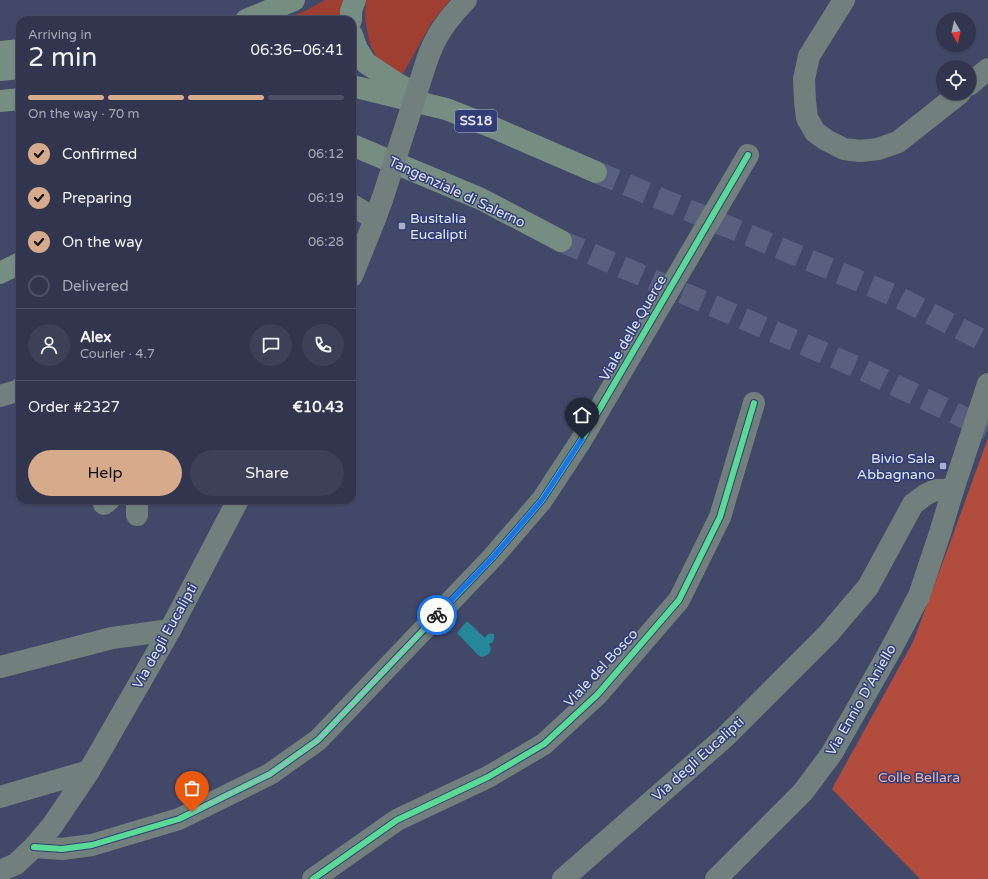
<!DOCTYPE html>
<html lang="en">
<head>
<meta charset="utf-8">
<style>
  :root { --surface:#31364e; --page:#3d4158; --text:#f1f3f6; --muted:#a8abb6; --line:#4c5066; --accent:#d6ab8b }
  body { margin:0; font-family:"Varela Round",sans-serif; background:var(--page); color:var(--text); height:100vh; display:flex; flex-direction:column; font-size:15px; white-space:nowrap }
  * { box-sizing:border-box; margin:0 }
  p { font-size:13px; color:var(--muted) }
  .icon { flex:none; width:22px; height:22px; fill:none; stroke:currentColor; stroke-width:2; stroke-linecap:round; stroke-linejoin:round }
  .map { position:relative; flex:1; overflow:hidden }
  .details { position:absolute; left:16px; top:16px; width:340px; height:488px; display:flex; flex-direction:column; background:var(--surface); border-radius:12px; box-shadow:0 1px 3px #0004,0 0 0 1px var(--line) }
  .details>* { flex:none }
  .needle { width:26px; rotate:171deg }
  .tools { position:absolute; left:936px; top:12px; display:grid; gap:8px }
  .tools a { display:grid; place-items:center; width:40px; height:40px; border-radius:50%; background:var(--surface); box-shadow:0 1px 3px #0004,0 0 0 1px var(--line); font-size:20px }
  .pin { position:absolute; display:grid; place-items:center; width:34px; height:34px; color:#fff; margin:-41px -17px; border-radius:50% 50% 50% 0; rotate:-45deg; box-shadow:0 0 4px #0007 }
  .pin .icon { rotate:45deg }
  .courier { position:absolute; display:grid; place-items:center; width:40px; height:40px; margin:-20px; border:3px solid #1a73e8; border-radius:50%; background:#fff; color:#222; box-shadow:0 1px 5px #0007 }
  .summary em { font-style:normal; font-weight:600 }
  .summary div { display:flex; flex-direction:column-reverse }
  .summary { display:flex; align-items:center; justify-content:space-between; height:68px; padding:0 12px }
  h1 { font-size:26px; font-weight:600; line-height:30px }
  .bar { display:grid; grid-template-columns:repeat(4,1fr); gap:6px 4px; align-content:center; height:48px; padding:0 12px }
  .bar i { height:5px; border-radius:3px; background:var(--line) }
  .bar .current { background:var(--accent) }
  .bar p { grid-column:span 4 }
  .line { display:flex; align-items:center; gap:10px; padding:0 12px; border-top:1px solid var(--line) }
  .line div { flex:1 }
  .round { display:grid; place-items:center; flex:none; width:42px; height:42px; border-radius:21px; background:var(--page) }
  ol { padding:0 12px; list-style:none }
  li { display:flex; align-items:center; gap:12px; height:44px }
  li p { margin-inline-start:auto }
  li .icon { padding:4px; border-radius:50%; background:var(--accent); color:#111; stroke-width:4 }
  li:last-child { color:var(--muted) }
  li i { width:22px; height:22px; border:2px solid var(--line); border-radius:50% }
  .cta { display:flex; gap:8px; margin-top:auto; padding:8px 12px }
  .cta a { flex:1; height:46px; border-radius:24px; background:var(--accent); color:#111; font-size:16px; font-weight:600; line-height:46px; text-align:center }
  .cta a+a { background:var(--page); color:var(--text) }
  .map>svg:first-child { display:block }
  .green { fill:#9e3f32 }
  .forest { fill:#b24c3d }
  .water { fill:#26869a }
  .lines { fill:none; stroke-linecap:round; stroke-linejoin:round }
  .highway-tunnel { stroke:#59607e; stroke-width:22; stroke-dasharray:22 11; stroke-linecap:butt }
  .minor { stroke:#72807d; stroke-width:22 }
  .highway { stroke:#768d82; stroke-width:22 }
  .minor-bridge { stroke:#72807d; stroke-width:22 }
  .cycleway-casing { stroke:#323d77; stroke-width:8 }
  .cycleway { stroke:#5adb95; stroke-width:6 }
  .done { stroke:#a9afc8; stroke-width:4; stroke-dasharray:0 7.2 }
  .route { stroke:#1a73e8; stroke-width:5 }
  .poi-dot { fill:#a9afc8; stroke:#323d77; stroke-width:1.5 }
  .labels { text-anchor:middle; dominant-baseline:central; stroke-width:3; stroke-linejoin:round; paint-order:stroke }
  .shield { fill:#323d77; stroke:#acb4d4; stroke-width:1 }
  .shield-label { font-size:13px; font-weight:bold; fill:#e1e7fc }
  .street-label { font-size:14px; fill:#e1e7fc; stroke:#323d77 }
  .poi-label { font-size:14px; fill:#e1e7fc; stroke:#323d77; text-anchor:start }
  .park-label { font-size:14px; fill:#f1b3a6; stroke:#323d77 }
</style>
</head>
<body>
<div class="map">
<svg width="988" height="879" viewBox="0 0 988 879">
  <rect width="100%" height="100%" fill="#414868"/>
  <g class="green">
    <path d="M 325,0 L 345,0 L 341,10 L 340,20 L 281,20 L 305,11 Z"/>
    <path d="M 366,0 L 450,0 L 432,22 L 400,79 L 380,63 L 370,45 L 365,20 Z"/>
  </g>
  <path class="forest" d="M 988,438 L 988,879 L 920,879 L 832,789 L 913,642 L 950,543 Z"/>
  <path class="water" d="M 467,621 L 485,638 C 487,634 488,633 494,634 L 494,638 L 493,642 L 489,644 C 494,651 488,656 481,657 L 478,655 L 457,633 Z"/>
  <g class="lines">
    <g class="highway-tunnel">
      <path d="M 596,172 L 898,297 L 988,343"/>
      <path d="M 561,241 L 859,368 L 988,429"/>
    </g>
    <g class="minor">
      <path d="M 844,0 L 809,56 L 804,79 L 805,101 L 807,118 L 815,132 L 826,140 L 844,149 L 860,151 L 878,149 L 898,142 L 960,93"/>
      <path d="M 427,60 C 436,34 447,20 466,0"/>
      <path d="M 969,85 L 988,69"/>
      <path d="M 352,205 L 375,219"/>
      <path d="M 352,276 L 375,219 L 382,200"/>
      <path d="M 0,396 L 17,391 L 20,389"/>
      <path d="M 137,500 L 137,515"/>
      <path d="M 104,504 L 109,500"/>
      <path d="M 0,667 L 112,638 L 170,630"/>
      <path d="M 0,797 L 89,771"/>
      <path d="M 34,847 L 62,849 L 92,845 L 179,819 L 270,774 L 318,740 L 493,557 L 542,500 L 582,439 L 748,155"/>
      <path d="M 0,871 L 16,864 L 34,847 L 52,826 L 89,771 L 170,630 L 238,500"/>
      <path d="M 313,879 L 397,820 L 488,777 L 544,744 L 597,695 L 679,600 L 720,517 L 754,403"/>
      <path d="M 563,879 L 725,737 L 828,634 L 868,587 L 913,504 L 925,495 L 935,490 L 953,490"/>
      <path d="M 716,879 L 803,792 L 832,753 L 891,649 L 919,596 L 940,533 L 953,490 L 988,384"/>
    </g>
    <g class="highway">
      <path d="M 246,20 L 294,0"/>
      <path d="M 351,20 L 351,11 L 355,0"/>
      <path d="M 352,35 L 357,49 L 366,63 L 396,83 L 416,94"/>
      <path d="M 0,52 L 20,50"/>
      <path d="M 0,70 L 20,68"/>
      <path d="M 352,86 L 446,109 L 492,127 L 596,172"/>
      <path d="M 0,101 L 20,99"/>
      <path d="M 352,145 L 481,199 L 561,241"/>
      <path d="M 0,273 L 20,263"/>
    </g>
    <path class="minor-bridge" d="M 382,200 L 427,60"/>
    <defs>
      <g id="cycleway">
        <path d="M 34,847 L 62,849 L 92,845 L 179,819 L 270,774 L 318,740 L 493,557 L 542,500 L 582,439 L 748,155"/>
        <path d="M 313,879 L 397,820 L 488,777 L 544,744 L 597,695 L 679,600 L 720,517 L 754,403"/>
      </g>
    </defs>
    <use href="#cycleway" class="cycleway-casing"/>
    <use href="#cycleway" class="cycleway"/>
  </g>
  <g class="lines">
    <path class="done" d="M 192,812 L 270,774 L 318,740 L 437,615"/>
    <path class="route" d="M 437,615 L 493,557 L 542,500 L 582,439"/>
  </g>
  <g class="poi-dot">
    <rect x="398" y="222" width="8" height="8" rx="2"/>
    <rect x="939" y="462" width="8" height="8" rx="2"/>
  </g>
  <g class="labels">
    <rect class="shield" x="455" y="110" width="42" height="22" rx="3"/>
    <g class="shield-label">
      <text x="476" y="121">SS18</text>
    </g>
    <g class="street-label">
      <text transform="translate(457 192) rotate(25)">Tangenziale di Salerno</text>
      <text transform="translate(633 328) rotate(-60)">Viale delle Querce</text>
      <text transform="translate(165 636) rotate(-61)">Via degli Eucalipti</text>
      <text transform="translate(601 668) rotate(-47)">Viale del Bosco</text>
      <text transform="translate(861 700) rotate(-60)">Via Ennio D'Aniello</text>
      <text transform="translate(698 759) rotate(-42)">Via degli Eucalipti</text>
    </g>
    <g class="poi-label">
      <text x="410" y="218">Busitalia<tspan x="410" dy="16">Eucalipti</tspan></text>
      <text x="935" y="458" text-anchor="end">Bivio Sala<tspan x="935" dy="16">Abbagnano</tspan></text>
    </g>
    <g class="park-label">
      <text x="919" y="777">Colle Bellara</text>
    </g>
  </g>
</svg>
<div class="tools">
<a><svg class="needle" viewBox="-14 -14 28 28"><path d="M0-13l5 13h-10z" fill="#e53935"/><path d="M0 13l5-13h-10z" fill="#a8abb6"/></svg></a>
<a><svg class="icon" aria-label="locate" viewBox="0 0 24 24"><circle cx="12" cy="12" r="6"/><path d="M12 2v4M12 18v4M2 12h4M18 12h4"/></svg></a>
</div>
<div class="pin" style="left:192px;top:812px;background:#ea580c"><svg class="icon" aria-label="bag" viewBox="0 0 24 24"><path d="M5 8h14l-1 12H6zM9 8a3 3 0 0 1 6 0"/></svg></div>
<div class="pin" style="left:582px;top:439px;background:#1f2937"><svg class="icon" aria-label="home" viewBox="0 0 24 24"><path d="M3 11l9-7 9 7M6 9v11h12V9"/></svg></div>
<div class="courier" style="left:437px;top:615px"><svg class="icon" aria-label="bike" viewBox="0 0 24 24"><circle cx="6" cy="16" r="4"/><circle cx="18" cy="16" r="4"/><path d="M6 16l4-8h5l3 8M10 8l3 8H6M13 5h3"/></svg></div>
<section class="details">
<div class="summary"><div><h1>2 min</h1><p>Arriving in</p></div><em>06:36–06:41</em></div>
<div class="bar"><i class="current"></i><i class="current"></i><i class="current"></i><i></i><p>On the way · 70 m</p></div>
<ol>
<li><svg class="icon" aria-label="check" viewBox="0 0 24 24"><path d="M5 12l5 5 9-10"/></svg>Confirmed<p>06:12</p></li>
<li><svg class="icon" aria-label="check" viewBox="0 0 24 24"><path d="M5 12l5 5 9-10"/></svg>Preparing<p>06:19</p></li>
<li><svg class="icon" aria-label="check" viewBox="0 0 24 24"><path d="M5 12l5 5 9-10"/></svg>On the way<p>06:28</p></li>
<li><i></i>Delivered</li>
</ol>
<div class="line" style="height:72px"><a class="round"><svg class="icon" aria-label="person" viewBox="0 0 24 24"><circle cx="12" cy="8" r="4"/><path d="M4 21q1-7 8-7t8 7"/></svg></a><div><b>Alex</b><p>Courier · 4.7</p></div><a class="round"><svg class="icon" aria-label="chat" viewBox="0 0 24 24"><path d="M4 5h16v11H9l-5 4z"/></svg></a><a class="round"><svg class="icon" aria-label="phone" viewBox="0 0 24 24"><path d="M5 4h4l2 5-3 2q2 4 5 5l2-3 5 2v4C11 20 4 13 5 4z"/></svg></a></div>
<div class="line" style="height:52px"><div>Order #2327</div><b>€10.43</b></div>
<div class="cta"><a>Help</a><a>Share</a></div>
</section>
</div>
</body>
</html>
